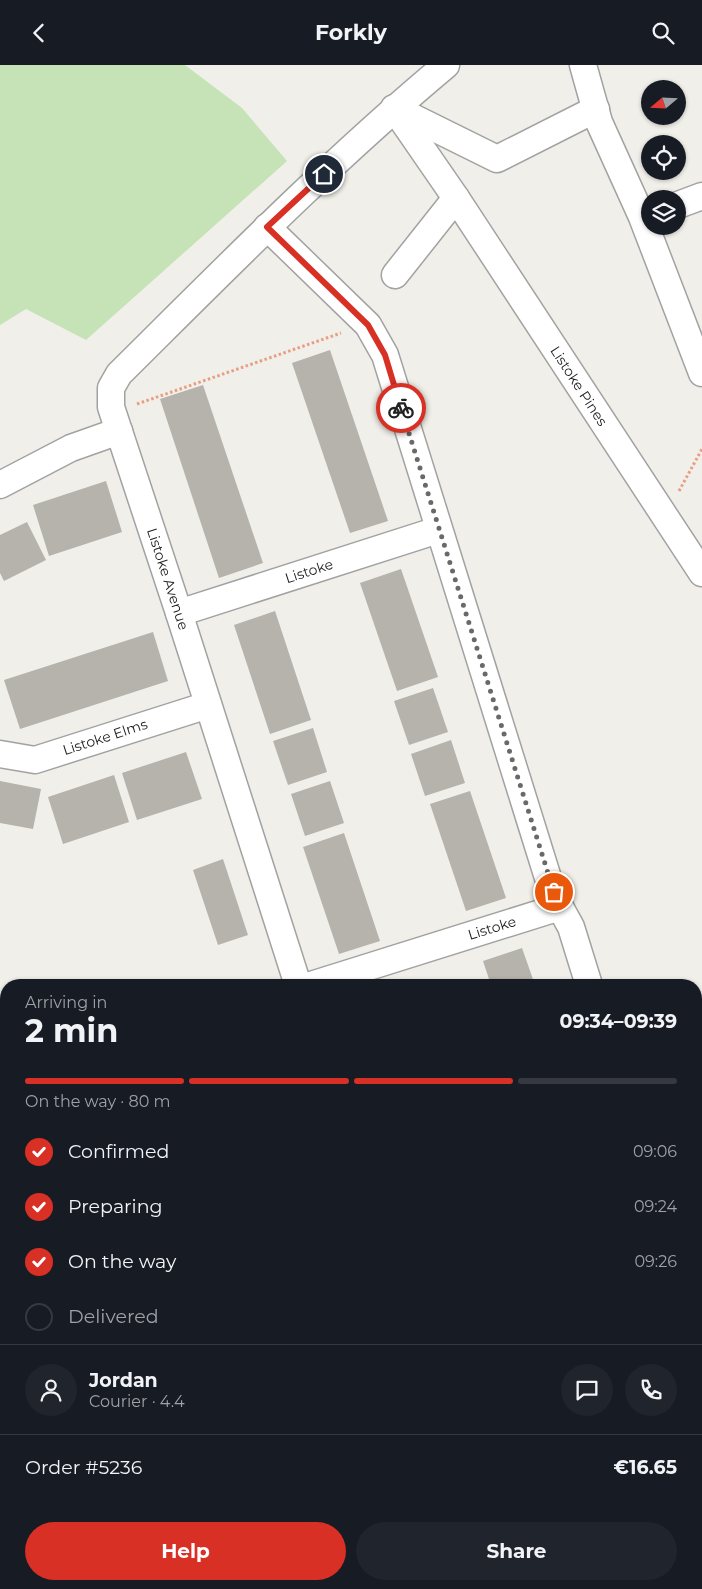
<!DOCTYPE html>
<html lang="en">
<head>
<meta charset="utf-8">
<style>
  :root { --surface:#171b24; --page:#20242c; --text:#f1f3f6; --muted:#9ea1a6; --line:#363941; --accent:#d93025 }
  body { margin:0; font-family:Montserrat,sans-serif; background:var(--page); color:var(--text); height:100vh; display:flex; flex-direction:column; font-size:19px; white-space:nowrap }
  * { box-sizing:border-box; margin:0 }
  p { font-size:16px; color:var(--muted) }
  .icon { flex:none; width:28px; height:28px; fill:none; stroke:currentColor; stroke-width:2; stroke-linecap:round; stroke-linejoin:round }
  .map { position:relative; flex:1; overflow:hidden }
  .drawer { position:absolute; left:0px; top:914px; width:702px; height:611px; display:flex; flex-direction:column; background:var(--surface); border-radius:20px 20px 0 0; box-shadow:0 1px 4px #0004 }
  .drawer>* { flex:none }
  .needle { width:32px; rotate:251deg }
  .fabs { position:absolute; left:641px; top:15px; display:grid; gap:10px }
  .fabs a { display:grid; place-items:center; width:45px; height:45px; border-radius:50%; background:var(--surface); box-shadow:0 1px 4px #0004; font-size:25px }
  .pin { position:absolute; display:grid; place-items:center; width:42px; height:42px; color:#fff; margin:-21px; border:2px solid #fff; border-radius:50%; box-shadow:0 1px 5px #0007 }
  .courier { position:absolute; display:grid; place-items:center; width:50px; height:50px; margin:-25px; border:4px solid #d93025; border-radius:50%; background:#fff; color:#222; box-shadow:0 1px 6px #0007 }
  .summary em { font-style:normal; font-weight:700 }
  .summary div { display:flex; flex-direction:column-reverse }
  .summary { display:flex; align-items:center; justify-content:space-between; height:85px; padding:0 25px }
  h1 { font-size:32px; font-weight:700; line-height:38px }
  .bar { display:grid; grid-template-columns:repeat(4,1fr); gap:8px 5px; align-content:center; height:60px; padding:0 25px }
  .bar i { height:6px; border-radius:4px; background:var(--line) }
  .bar .current { background:var(--accent) }
  .bar p { grid-column:span 4 }
  .line { display:flex; align-items:center; gap:12px; padding:0 25px; border-top:1px solid var(--line) }
  .line div { flex:1 }
  .round { display:grid; place-items:center; flex:none; width:52px; height:52px; border-radius:26px; background:var(--page) }
  ol { padding:0 25px; list-style:none }
  li { display:flex; align-items:center; gap:15px; height:55px }
  li p { margin-inline-start:auto }
  li .icon { padding:5px; border-radius:50%; background:var(--accent); color:#fff; stroke-width:4 }
  li:last-child { color:var(--muted) }
  li i { width:28px; height:28px; border:2px solid var(--line); border-radius:50% }
  .primary-button { display:flex; gap:10px; margin-top:auto; padding:10px 25px }
  .primary-button a { flex:1; height:58px; border-radius:30px; background:var(--accent); color:#fff; font-size:20px; font-weight:700; line-height:58px; text-align:center }
  .primary-button a+a { background:var(--page); color:var(--text) }
  header { display:flex; justify-content:space-between; align-items:center; height:65px; padding:0 25px; background:var(--surface); font-size:22px; font-weight:700 }
  .map>svg:first-child { display:block }
  .grass { fill:#c5e3b7 }
  .building { fill:#b6b2ac }
  .lines { fill:none; stroke-linecap:round; stroke-linejoin:round }
  .street-casing { stroke:#a2a2a2; stroke-width:29 }
  .path { stroke:#e99d82; stroke-width:3; stroke-dasharray:2.5 2.5; stroke-linecap:butt }
  .street { stroke:#fff; stroke-width:26 }
  .done { stroke:#696967; stroke-width:5; stroke-dasharray:0 9 }
  .route { stroke:#d93025; stroke-width:6 }
  .labels { text-anchor:middle; dominant-baseline:central; stroke-width:5; stroke-linejoin:round; paint-order:stroke }
  .street-label { font-size:14px; fill:#212121; stroke:#fff }
</style>
</head>
<body>
<header><svg class="icon" aria-label="back" viewBox="0 0 24 24"><path d="M15 5l-7 7 7 7"/></svg>Forkly<svg class="icon" aria-label="search" viewBox="0 0 24 24"><circle cx="10" cy="10" r="6"/><path d="M15 15l6 6"/></svg></header>
<div class="map">
<svg width="702" height="1524" viewBox="0 0 702 1524">
  <rect width="100%" height="100%" fill="#f0efe9"/>
  <g class="grass">
    <path d="M 0,0 L 185,0 L 242,43 L 287,96 L 86,275 L 26,244 L 0,260 Z"/>
    <path d="M 702,1135 L 702,1524 L 237,1524 L 231,1519 L 696,1519 L 696,1136 Z"/>
  </g>
  <g class="building">
    <path d="M 330,285 L 388,456 L 350,468 L 292,298 Z"/>
    <path d="M 203,320 L 263,498 L 219,513 L 160,334 Z"/>
    <path d="M 106,416 L 122,467 L 49,491 L 33,440 Z"/>
    <path d="M 27,457 L 46,495 L 4,516 L 0,508 L 0,470 Z"/>
    <path d="M 401,504 L 438,612 L 397,626 L 360,518 Z"/>
    <path d="M 275,546 L 311,655 L 270,669 L 234,560 Z"/>
    <path d="M 153,567 L 168,616 L 20,664 L 4,615 Z"/>
    <path d="M 433,623 L 448,667 L 409,680 L 394,636 Z"/>
    <path d="M 313,663 L 327,707 L 288,720 L 273,676 Z"/>
    <path d="M 451,675 L 465,718 L 425,731 L 411,689 Z"/>
    <path d="M 186,687 L 202,734 L 137,755 L 122,708 Z"/>
    <path d="M 114,710 L 129,757 L 63,779 L 48,732 Z"/>
    <path d="M 0,716 L 41,724 L 33,764 L 0,758 Z"/>
    <path d="M 330,716 L 344,758 L 305,771 L 291,729 Z"/>
    <path d="M 470,726 L 506,833 L 466,846 L 430,739 Z"/>
    <path d="M 344,768 L 380,876 L 339,889 L 303,782 Z"/>
    <path d="M 223,794 L 248,870 L 218,880 L 193,805 Z"/>
    <path d="M 522,883 L 535,920 L 491,920 L 483,896 Z"/>
  </g>
  <g class="lines">
    <defs>
      <g id="street">
        <path d="M 583,0 L 599,57 L 642,152 L 702,308"/>
        <path d="M 394,43 L 497,94 L 596,44"/>
        <path d="M 456,133 L 702,508"/>
        <path d="M 678,140 L 702,131"/>
        <path d="M 267,162 L 368,260 L 385,290 L 548,813 L 560,842 L 571,862 L 589,920"/>
        <path d="M 395,210 L 456,133 L 396,46"/>
        <path d="M 0,420 L 71,383 L 119,366"/>
        <path d="M 179,548 L 438,465"/>
        <path d="M 0,689 L 35,695 L 208,640"/>
        <path d="M 298,920 L 179,548 L 111,342 L 111,323 L 119,309 C 225,204 331,96 446,0"/>
        <path d="M 311,920 L 560,842"/>
        <path d="M 696,1249 L 702,1264"/>
        <path d="M 696,1366 L 702,1363"/>
        <path d="M 357,1524 L 368,1519"/>
      </g>
    </defs>
    <use href="#street" class="street-casing"/>
    <g class="path">
      <path d="M 137,339 L 341,268"/>
      <path d="M 679,426 L 702,384"/>
      <path d="M 696,1114 L 702,1113"/>
    </g>
    <use href="#street" class="street"/>
  </g>
  <g class="lines">
    <path class="done" d="M 401,343 L 554,827"/>
    <path class="route" d="M 324,109 L 267,162 L 368,260 L 385,290 L 401,343"/>
  </g>
  <g class="labels">
    <g class="street-label">
      <text transform="translate(579 321) rotate(57)">Listoke Pines</text>
      <text transform="translate(309 506) rotate(-18)">Listoke</text>
      <text transform="translate(168 514) rotate(72)">Listoke Avenue</text>
      <text transform="translate(105 672) rotate(-18)">Listoke Elms</text>
      <text transform="translate(492 863) rotate(-17)">Listoke</text>
    </g>
  </g>
</svg>
<div class="fabs">
<a><svg class="needle" viewBox="-14 -14 28 28"><path d="M0-13l5 13h-10z" fill="#e53935"/><path d="M0 13l5-13h-10z" fill="#9ea1a6"/></svg></a>
<a><svg class="icon" aria-label="locate" viewBox="0 0 24 24"><circle cx="12" cy="12" r="6"/><path d="M12 2v4M12 18v4M2 12h4M18 12h4"/></svg></a>
<a><svg class="icon" aria-label="layers" viewBox="0 0 24 24"><path d="M12 4l9 5-9 5-9-5zM3 14l9 5 9-5"/></svg></a>
</div>
<div class="pin" style="left:554px;top:827px;background:#ea580c"><svg class="icon" aria-label="bag" viewBox="0 0 24 24"><path d="M5 8h14l-1 12H6zM9 8a3 3 0 0 1 6 0"/></svg></div>
<div class="pin" style="left:324px;top:109px;background:#1f2937"><svg class="icon" aria-label="home" viewBox="0 0 24 24"><path d="M3 11l9-7 9 7M6 9v11h12V9"/></svg></div>
<div class="courier" style="left:401px;top:343px"><svg class="icon" aria-label="bike" viewBox="0 0 24 24"><circle cx="6" cy="16" r="4"/><circle cx="18" cy="16" r="4"/><path d="M6 16l4-8h5l3 8M10 8l3 8H6M13 5h3"/></svg></div>
<section class="drawer">
<div class="summary"><div><h1>2 min</h1><p>Arriving in</p></div><em>09:34–09:39</em></div>
<div class="bar"><i class="current"></i><i class="current"></i><i class="current"></i><i></i><p>On the way · 80 m</p></div>
<ol>
<li><svg class="icon" aria-label="check" viewBox="0 0 24 24"><path d="M5 12l5 5 9-10"/></svg>Confirmed<p>09:06</p></li>
<li><svg class="icon" aria-label="check" viewBox="0 0 24 24"><path d="M5 12l5 5 9-10"/></svg>Preparing<p>09:24</p></li>
<li><svg class="icon" aria-label="check" viewBox="0 0 24 24"><path d="M5 12l5 5 9-10"/></svg>On the way<p>09:26</p></li>
<li><i></i>Delivered</li>
</ol>
<div class="line" style="height:90px"><a class="round"><svg class="icon" aria-label="person" viewBox="0 0 24 24"><circle cx="12" cy="8" r="4"/><path d="M4 21q1-7 8-7t8 7"/></svg></a><div><b>Jordan</b><p>Courier · 4.4</p></div><a class="round"><svg class="icon" aria-label="chat" viewBox="0 0 24 24"><path d="M4 5h16v11H9l-5 4z"/></svg></a><a class="round"><svg class="icon" aria-label="phone" viewBox="0 0 24 24"><path d="M5 4h4l2 5-3 2q2 4 5 5l2-3 5 2v4C11 20 4 13 5 4z"/></svg></a></div>
<div class="line" style="height:65px"><div>Order #5236</div><b>€16.65</b></div>
<div class="primary-button"><a>Help</a><a>Share</a></div>
</section>
</div>
</body>
</html>
